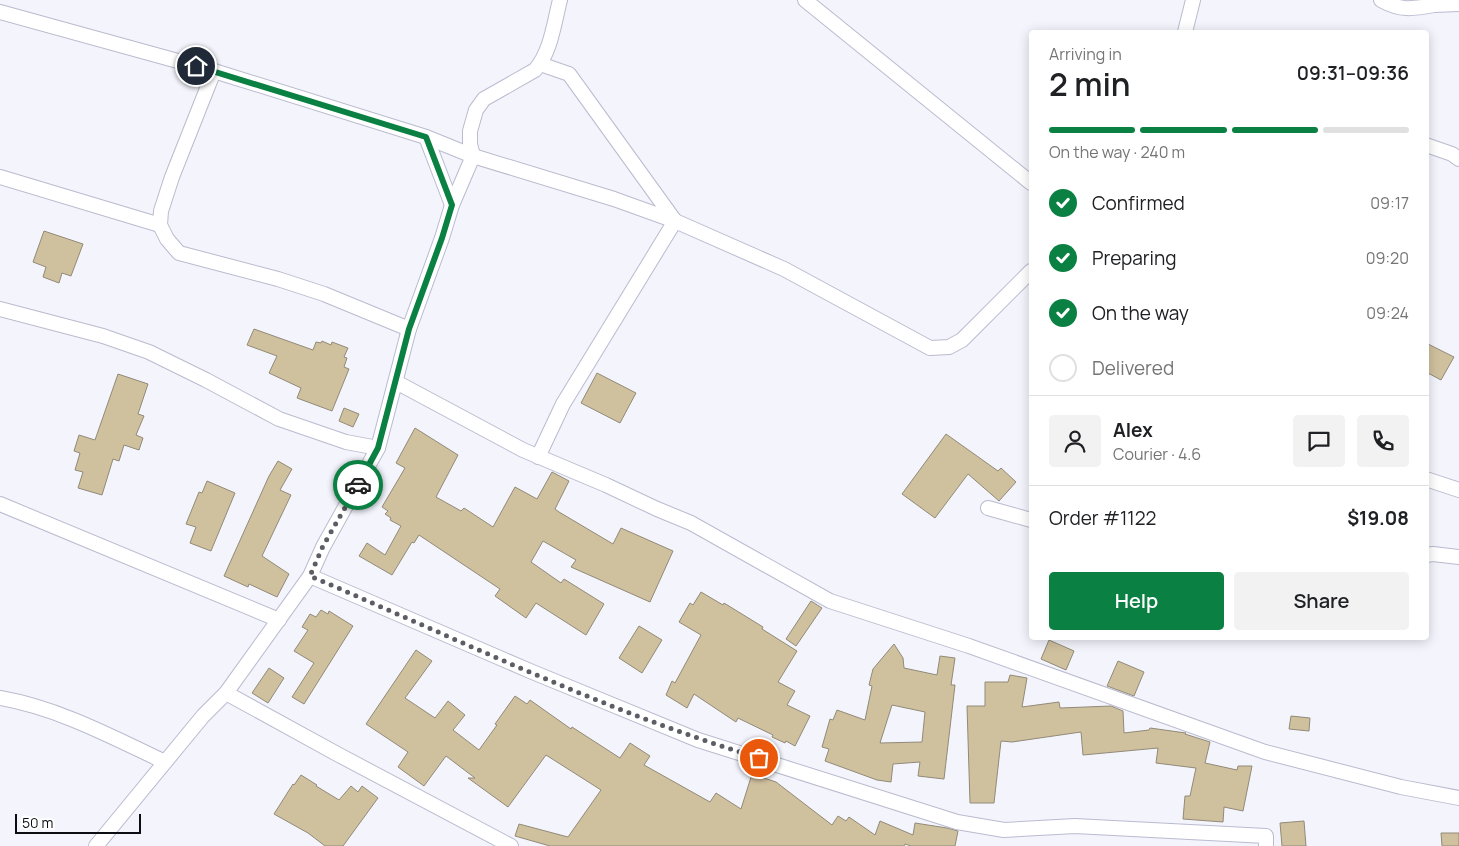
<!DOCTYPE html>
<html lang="en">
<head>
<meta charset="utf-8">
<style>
  :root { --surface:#fff; --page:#f2f2f2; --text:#202124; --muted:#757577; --line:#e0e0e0; --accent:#0b8043 }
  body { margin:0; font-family:Manrope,sans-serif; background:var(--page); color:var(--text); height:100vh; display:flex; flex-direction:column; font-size:19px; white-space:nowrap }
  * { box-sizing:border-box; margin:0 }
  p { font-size:16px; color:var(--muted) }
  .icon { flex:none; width:28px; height:28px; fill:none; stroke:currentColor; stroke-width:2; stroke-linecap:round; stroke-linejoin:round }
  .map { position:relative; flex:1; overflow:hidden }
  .side { position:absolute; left:1029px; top:30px; width:400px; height:610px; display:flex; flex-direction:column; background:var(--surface); border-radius:5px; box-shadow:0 2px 12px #0003 }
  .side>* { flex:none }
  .scale { position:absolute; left:15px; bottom:12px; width:126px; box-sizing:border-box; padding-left:5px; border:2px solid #0c0d13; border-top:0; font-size:14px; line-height:18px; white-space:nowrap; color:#0c0d13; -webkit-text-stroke:4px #fff; paint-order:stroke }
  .pin { position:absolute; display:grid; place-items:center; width:42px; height:42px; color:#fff; margin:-21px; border:2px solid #fff; border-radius:50%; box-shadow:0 1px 5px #0007 }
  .courier { position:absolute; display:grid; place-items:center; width:50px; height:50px; margin:-25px; border:4px solid #0b8043; border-radius:50%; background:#fff; color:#222; box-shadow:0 1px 6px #0007 }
  .overview em { font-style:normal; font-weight:600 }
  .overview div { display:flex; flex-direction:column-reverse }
  .overview { display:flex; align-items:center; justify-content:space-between; height:85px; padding:0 20px }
  h1 { font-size:32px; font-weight:600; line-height:38px }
  .bar { display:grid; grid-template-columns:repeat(4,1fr); gap:8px 5px; align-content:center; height:60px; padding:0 20px }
  .bar i { height:6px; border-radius:4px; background:var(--line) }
  .bar .current { background:var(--accent) }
  .bar p { grid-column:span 4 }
  .line { display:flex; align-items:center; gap:12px; padding:0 20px; border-top:1px solid var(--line) }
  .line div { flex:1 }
  .round { display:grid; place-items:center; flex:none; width:52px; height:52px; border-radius:5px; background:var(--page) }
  ol { padding:0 20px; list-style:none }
  li { display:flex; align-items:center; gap:15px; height:55px }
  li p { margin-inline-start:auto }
  li .icon { padding:5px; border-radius:50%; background:var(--accent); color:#fff; stroke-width:4 }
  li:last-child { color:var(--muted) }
  li i { width:28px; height:28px; border:2px solid var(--line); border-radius:50% }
  .action { display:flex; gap:10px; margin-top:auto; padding:10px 20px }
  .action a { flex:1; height:58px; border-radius:5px; background:var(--accent); color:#fff; font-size:20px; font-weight:600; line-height:58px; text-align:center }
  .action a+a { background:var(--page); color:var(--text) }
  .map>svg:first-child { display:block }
  .building { fill:#cfc09e; stroke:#928a78; fill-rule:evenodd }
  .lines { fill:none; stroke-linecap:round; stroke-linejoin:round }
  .street-casing { stroke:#babbcf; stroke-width:16 }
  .street { stroke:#fff; stroke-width:14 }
  .done { stroke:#5d5e65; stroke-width:5; stroke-dasharray:0 9 }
  .route { stroke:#0b8043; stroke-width:6 }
</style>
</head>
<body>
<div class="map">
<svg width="1459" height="846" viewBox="0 0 1459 846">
  <rect width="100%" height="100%" fill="#f3f4fc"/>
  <g class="building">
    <path d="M 44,231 L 83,244 L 71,276 L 62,273 L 59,283 L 43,277 L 46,267 L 33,262 Z"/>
    <path d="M 254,329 L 313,350 L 316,342 L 321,343 L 322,341 L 331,345 L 332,342 L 348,348 L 344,357 L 347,358 L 344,367 L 349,369 L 332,411 L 297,398 L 301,388 L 269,373 L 277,356 L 247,345 Z"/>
    <path d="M 1426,343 L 1454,357 L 1441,380 L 1426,372 Z"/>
    <path d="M 597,373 L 636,393 L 620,423 L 581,403 Z"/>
    <path d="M 118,374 L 148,384 L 138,414 L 144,416 L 136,435 L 143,438 L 139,450 L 124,445 L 119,461 L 113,459 L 102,495 L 78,488 L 83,472 L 75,470 L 80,453 L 74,451 L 79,435 L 95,440 Z"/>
    <path d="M 344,408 L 359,414 L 353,427 L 339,421 Z"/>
    <path d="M 415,428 L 458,455 L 436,497 L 461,511 L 464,508 L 493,527 L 515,487 L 537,499 L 552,472 L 569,481 L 555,509 L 559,512 L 613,544 L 621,528 L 673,551 L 650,602 L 571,567 L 576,560 L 543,541 L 531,562 L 561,583 L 564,579 L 604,604 L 586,635 L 536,603 L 526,618 L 495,596 L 500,589 L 419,535 L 414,543 L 412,542 L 392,575 L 359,556 L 367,543 L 385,555 L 401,526 L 390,520 L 391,518 L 385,514 L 388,511 L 382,507 L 405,468 L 396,463 Z"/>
    <path d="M 946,434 L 998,471 L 1001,468 L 1016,482 L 999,501 L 968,474 L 935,518 L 902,494 Z"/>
    <path d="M 278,461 L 292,469 L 280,490 L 291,495 L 262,556 L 289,574 L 277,597 L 249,584 L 248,587 L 224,576 L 269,476 Z"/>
    <path d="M 207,481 L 235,493 L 211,551 L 190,543 L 196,527 L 186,524 L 199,492 L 202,493 Z"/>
    <path d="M 701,592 L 723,605 L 724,603 L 763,627 L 762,629 L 797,651 L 778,682 L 795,691 L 787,705 L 810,716 L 795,746 L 786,741 L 785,743 L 772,737 L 773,735 L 742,720 L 738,718 L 736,722 L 694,694 L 687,708 L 666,695 L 672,681 L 675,683 L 701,635 L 679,622 L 690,603 L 693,605 Z"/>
    <path d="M 811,601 L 822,608 L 796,646 L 786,639 Z"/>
    <path d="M 321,610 L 328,614 L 329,611 L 353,626 L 304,704 L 292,697 L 314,663 L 294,651 L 308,630 L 302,627 L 310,614 L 316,617 Z"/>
    <path d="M 639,626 L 662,640 L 642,673 L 619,658 Z"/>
    <path d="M 1049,640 L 1074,651 L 1066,670 L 1041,659 Z"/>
    <path d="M 894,644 L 903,658 L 904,668 L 937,675 L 940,656 L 955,658 L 951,685 L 955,685 L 944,779 L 918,776 L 920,762 L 893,764 L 891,782 L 877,780 L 825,761 L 829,749 L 822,747 L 830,719 L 833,720 L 837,710 L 865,720 L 872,686 L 869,685 L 873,669 ZM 892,705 L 925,712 L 922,742 L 880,743 Z"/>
    <path d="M 416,650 L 432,661 L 405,698 L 435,718 L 448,701 L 465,715 L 453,730 L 479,750 L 497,725 L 495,724 L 515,696 L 527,704 L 530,700 L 571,729 L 572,727 L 620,758 L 630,743 L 650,756 L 644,765 L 710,802 L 716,793 L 741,809 L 752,774 L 776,782 L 832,825 L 838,816 L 846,821 L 849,817 L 875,835 L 880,821 L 913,835 L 915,823 L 947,828 L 958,831 L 955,846 L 911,846 L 905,844 L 904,846 L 550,846 L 515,836 L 519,824 L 568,837 L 601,790 L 546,755 L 508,807 L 468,778 L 475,778 L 446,756 L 424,786 L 398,767 L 408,752 L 366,724 Z"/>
    <path d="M 1118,661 L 1144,672 L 1134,696 L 1107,686 Z"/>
    <path d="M 269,668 L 284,678 L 268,703 L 252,693 Z"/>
    <path d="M 1010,675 L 1027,678 L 1022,707 L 1059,702 L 1060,708 L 1111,706 L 1123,711 L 1124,733 L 1149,730 L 1150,728 L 1186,733 L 1185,734 L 1210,742 L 1205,763 L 1237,770 L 1238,766 L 1252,766 L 1243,811 L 1224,807 L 1223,822 L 1183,819 L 1185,796 L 1190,796 L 1196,768 L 1156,763 L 1158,748 L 1083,755 L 1081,732 L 1012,742 L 1001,741 L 994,803 L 970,803 L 967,706 L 985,706 L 985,682 L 1008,682 Z"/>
    <path d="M 1291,716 L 1310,718 L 1309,731 L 1289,729 Z"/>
    <path d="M 301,775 L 317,785 L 316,786 L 339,800 L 351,786 L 358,792 L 362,786 L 378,798 L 343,846 L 325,846 L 308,833 L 274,814 L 293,784 L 294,785 Z"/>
    <path d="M 1304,821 L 1306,846 L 1282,846 L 1280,823 Z"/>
    <path d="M 1441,833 L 1459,833 L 1459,846 L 1442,846 Z"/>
  </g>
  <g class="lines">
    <defs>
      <g id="street">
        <path d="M 805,0 L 1031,183"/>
        <path d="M 1381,0 C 1401,11 1412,9 1434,5"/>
        <path d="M 1433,0 L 1434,5 L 1459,4"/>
        <path d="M 0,12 L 214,71 L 426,137 L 473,156 L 614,199 L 675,221 L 784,269 L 930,348 L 949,347 L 962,340 L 1031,271"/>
        <path d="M 1185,32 L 1193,0"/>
        <path d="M 214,71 L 172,177 L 161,211 L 160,225 L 167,239 L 179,253 L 278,279 L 324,294 L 409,329"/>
        <path d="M 426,137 L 452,205"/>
        <path d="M 1426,145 L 1452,154 L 1459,159"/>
        <path d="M 0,177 L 160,225"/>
        <path d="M 0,309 L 103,336 L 149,352 L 206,380 L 279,419 L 346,442 L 378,448"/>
        <path d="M 396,382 L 523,450 L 606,485 L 657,509 L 691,523 L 830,601 L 969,646 L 1265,752 L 1401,787 L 1459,798"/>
        <path d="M 538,457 L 563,404 L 675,221 L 569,74 L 540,64"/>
        <path d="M 1426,479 L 1459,490"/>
        <path d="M 0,504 L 279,620"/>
        <path d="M 988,508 L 1031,520"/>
        <path d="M 1426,555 L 1433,554 L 1459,557"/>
        <path d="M 310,576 L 530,671 L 698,740 L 957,822 L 1004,830 L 1075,826 L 1266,836 L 1266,846"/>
        <path d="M 226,693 L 339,755 L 511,846"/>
        <path d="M 0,698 C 58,708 112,737 165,762"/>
        <path d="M 96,846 L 203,716 L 226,693 L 310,576 L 323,547 L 378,448 L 409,329 L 442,238 L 452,205 L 473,156 L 470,144 L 470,131 L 476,110 L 484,99 L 535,70 C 551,52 554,23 560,0"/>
      </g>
    </defs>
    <use href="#street" class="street-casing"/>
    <use href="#street" class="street"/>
  </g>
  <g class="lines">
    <path class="done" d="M 358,485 L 323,546 L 310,576 C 458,639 604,711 759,758"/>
    <path class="route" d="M 196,66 L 426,137 L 452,205 L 442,238 L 409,329 L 378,448 L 358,485"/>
  </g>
</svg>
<div class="scale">50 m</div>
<div class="pin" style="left:759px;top:758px;background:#ea580c"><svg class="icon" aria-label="bag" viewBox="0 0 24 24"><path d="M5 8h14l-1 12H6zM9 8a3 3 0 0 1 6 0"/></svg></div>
<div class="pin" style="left:196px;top:66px;background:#1f2937"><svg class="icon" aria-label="home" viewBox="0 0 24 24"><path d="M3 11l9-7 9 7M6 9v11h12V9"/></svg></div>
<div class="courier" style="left:358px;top:485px"><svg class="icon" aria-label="car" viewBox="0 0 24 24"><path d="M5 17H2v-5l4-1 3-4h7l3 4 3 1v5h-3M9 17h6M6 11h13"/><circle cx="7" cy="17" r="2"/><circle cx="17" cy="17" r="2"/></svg></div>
<section class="side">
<div class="overview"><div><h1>2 min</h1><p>Arriving in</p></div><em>09:31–09:36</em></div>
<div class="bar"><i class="current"></i><i class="current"></i><i class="current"></i><i></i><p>On the way · 240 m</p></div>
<ol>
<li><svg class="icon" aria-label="check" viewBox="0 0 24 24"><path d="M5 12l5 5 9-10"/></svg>Confirmed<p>09:17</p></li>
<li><svg class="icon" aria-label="check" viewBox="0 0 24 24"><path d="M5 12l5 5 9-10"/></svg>Preparing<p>09:20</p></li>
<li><svg class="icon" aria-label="check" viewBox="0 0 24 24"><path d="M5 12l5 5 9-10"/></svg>On the way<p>09:24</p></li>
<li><i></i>Delivered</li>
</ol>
<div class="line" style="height:90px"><a class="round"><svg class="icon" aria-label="person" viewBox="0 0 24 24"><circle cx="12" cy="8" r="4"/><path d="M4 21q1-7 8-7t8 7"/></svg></a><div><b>Alex</b><p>Courier · 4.6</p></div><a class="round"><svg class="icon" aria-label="chat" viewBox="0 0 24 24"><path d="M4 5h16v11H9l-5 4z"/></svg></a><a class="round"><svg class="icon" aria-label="phone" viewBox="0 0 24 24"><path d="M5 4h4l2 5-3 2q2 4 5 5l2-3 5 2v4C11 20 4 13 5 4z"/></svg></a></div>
<div class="line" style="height:65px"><div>Order #1122</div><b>$19.08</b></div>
<div class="action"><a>Help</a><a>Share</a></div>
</section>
</div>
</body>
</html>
